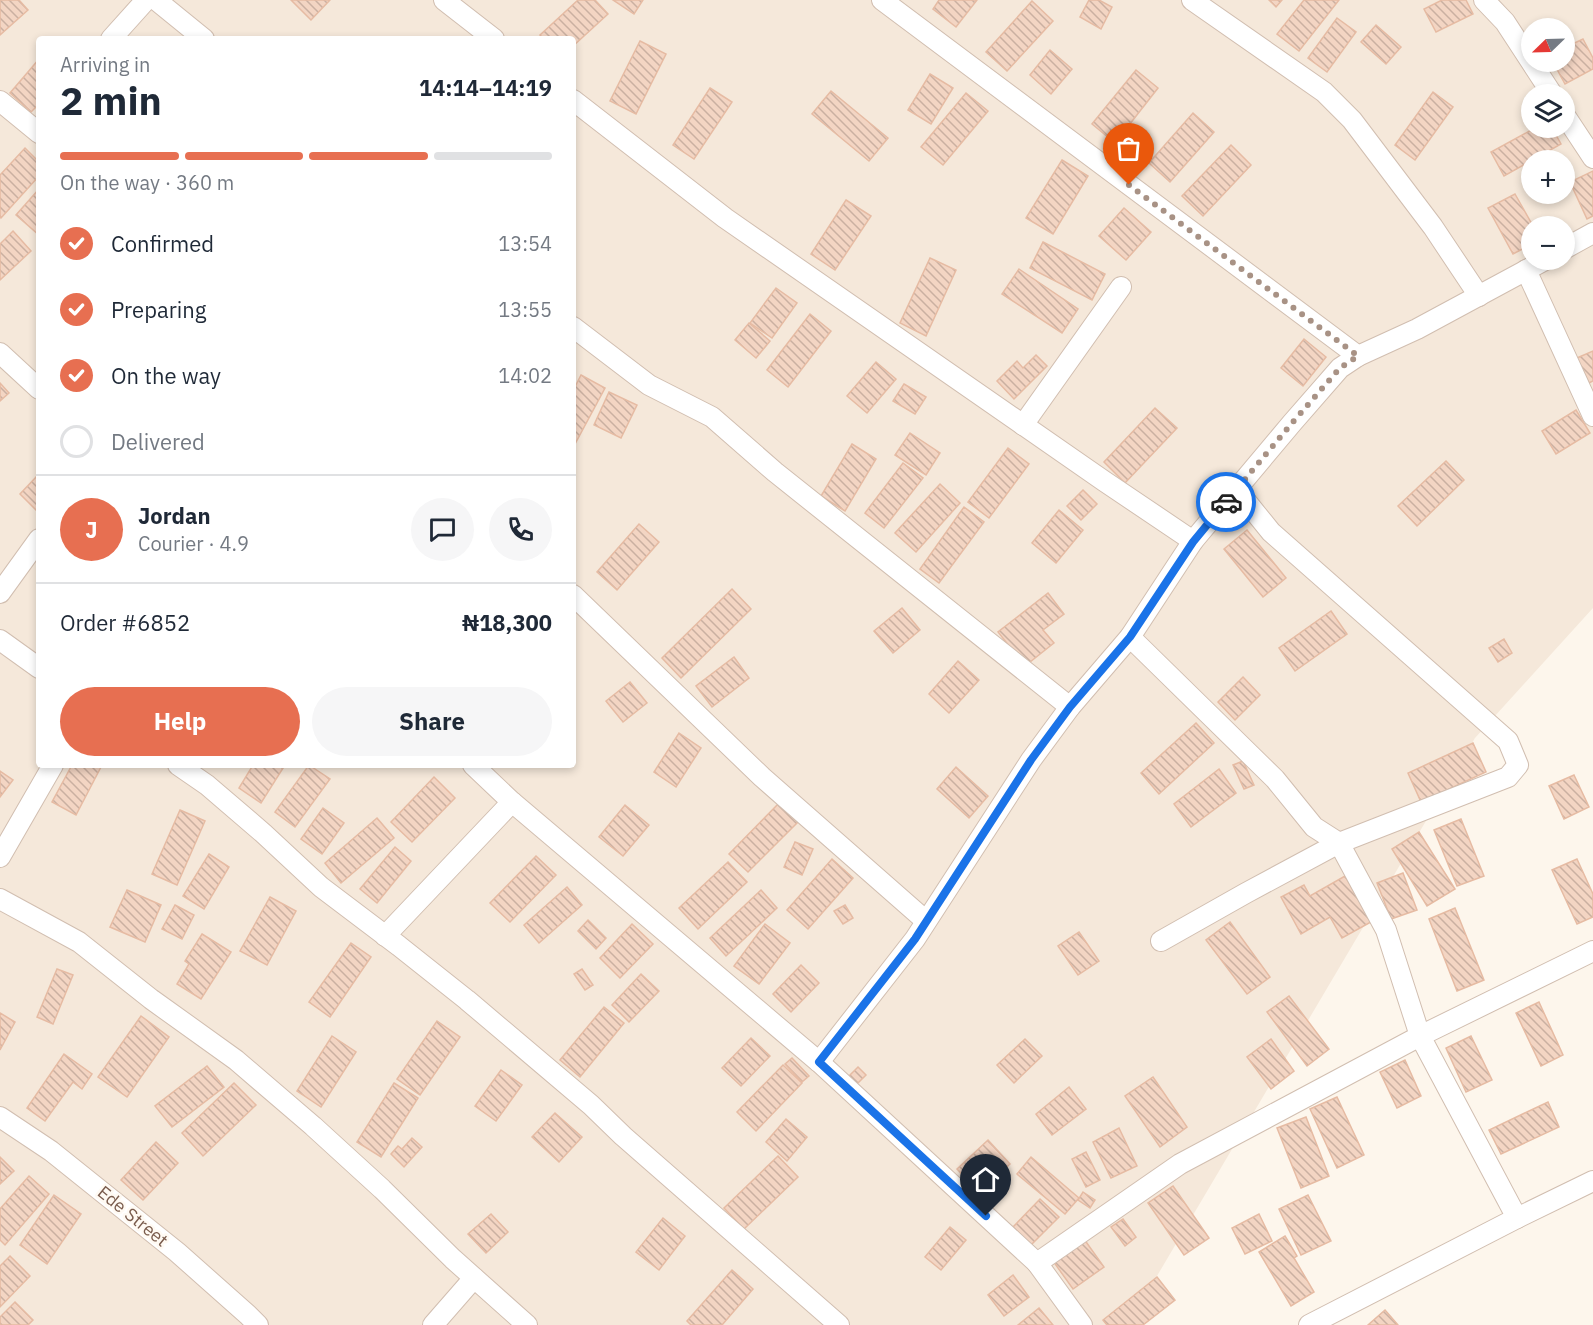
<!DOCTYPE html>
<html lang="en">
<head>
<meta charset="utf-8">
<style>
  :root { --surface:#fff; --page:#f6f6f7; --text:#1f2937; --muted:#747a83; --line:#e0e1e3; --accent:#e76f51 }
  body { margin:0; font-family:"IBM Plex Sans",sans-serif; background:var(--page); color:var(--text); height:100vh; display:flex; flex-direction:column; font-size:22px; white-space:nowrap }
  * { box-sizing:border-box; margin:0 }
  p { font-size:20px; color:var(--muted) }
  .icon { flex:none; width:33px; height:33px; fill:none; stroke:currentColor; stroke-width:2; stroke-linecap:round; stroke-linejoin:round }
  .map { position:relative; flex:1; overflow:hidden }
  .details { position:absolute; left:36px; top:36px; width:540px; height:732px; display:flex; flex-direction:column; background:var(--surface); border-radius:6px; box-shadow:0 3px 9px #0003 }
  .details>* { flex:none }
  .needle { width:39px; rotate:247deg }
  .tools { position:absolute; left:1521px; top:18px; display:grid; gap:12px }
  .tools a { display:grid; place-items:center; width:54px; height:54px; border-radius:50%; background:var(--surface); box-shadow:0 3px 9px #0003; font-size:30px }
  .pin { position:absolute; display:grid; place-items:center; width:51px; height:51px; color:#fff; margin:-62px -26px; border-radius:50% 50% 50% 0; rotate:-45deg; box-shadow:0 0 6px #0007 }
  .pin .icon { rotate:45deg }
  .courier { position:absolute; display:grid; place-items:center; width:60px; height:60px; margin:-30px; border:4px solid #1a73e8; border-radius:50%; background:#fff; color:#222; box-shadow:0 2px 8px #0007 }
  .summary em { font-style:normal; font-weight:700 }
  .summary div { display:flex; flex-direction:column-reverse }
  .summary { display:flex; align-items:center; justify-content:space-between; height:102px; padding:0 24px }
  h1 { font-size:39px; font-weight:700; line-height:45px }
  .bar { display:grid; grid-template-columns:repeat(4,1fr); gap:9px 6px; align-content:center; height:72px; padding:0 24px }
  .bar i { height:8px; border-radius:4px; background:var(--line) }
  .bar .selected { background:var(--accent) }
  .bar p { grid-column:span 4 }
  .line { display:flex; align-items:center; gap:15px; padding:0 24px; border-top:2px solid var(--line) }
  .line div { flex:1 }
  .round { display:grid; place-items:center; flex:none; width:63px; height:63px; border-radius:32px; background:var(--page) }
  ol { padding:0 24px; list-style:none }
  li { display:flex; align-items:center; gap:18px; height:66px }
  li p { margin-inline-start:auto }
  li .icon { padding:6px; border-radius:50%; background:var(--accent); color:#fff; stroke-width:4 }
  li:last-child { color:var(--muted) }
  li i { width:33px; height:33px; border:3px solid var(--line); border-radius:50% }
  .button { display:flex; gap:12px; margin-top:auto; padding:12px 24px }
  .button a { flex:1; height:69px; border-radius:36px; background:var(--accent); color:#fff; font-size:24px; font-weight:700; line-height:69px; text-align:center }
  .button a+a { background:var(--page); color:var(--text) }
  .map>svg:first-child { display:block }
  .residential { fill:#f5e8da; fill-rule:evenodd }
  .building { fill:url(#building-back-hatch); stroke:#e6bba3; stroke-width:1.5 }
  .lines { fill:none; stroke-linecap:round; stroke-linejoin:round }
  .minor-casing { stroke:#d1beb0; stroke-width:22 }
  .minor { stroke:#fff; stroke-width:20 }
  .done { stroke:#a89285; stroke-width:6; stroke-dasharray:0 10.8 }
  .route { stroke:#1a73e8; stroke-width:8 }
  .labels { text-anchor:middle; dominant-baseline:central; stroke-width:5; stroke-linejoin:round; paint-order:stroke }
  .street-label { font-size:18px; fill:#7a5c4d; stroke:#fffaf3 }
</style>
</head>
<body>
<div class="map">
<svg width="1593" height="1325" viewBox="0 0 1593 1325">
  <defs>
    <pattern id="building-back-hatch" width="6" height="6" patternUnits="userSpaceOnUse" patternTransform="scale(1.5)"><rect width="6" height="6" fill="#f3d5c3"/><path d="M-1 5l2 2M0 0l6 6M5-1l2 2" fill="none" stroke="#cab0a1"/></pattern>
  </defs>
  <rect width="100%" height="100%" fill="#fdf6ec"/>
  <path class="residential" d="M 0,0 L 1593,0 L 1593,608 L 1475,738 L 1128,1325 L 0,1325 ZM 1532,28 L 1564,28 L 1564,62 L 1532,62 ZM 39,39 L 573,39 L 573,765 L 39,765 ZM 1532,94 L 1564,94 L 1564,128 L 1532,128 ZM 1532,160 L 1564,160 L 1564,194 L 1532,194 ZM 1532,226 L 1564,226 L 1564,260 L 1532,260 Z"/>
  <g class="building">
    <path d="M 0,0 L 19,0 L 28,10 L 0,35 Z"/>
    <path d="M 291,0 L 330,0 L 311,20 Z"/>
    <path d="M 578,0 L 595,0 L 608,14 L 573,46 L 573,39 L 544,39 L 540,35 Z"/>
    <path d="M 613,0 L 643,0 L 634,14 Z"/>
    <path d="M 939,0 L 977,0 L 956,27 L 933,9 Z"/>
    <path d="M 1089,0 L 1099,0 L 1112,7 L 1101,29 L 1080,17 Z"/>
    <path d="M 1269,0 L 1282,0 L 1276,7 Z"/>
    <path d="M 1304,0 L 1339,0 L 1299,51 L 1277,34 Z"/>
    <path d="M 1442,0 L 1466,0 L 1473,14 L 1436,32 L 1424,9 Z"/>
    <path d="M 1032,1 L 1053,21 L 1007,71 L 986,52 Z"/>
    <path d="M 1337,18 L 1356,32 L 1327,72 L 1308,58 Z"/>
    <path d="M 1376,25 L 1401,47 L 1386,64 L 1361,42 Z"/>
    <path d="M 1583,39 L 1593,58 L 1593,69 L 1565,84 L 1553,62 L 1564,62 L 1564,48 Z"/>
    <path d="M 640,41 L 666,54 L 636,114 L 610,101 Z"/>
    <path d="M 1050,50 L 1072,69 L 1051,94 L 1030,75 Z"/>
    <path d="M 39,59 L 39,104 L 31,112 L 10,93 Z"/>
    <path d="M 1136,70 L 1158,88 L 1115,143 L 1092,124 Z"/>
    <path d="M 930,74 L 953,88 L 931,124 L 908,110 Z"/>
    <path d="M 710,88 L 732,102 L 694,159 L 673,145 Z"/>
    <path d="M 831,91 L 888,138 L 869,161 L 812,114 Z"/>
    <path d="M 1433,92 L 1453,107 L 1415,160 L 1395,145 Z"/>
    <path d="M 966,93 L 988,111 L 943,165 L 921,147 Z"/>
    <path d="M 1193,113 L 1214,132 L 1170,182 L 1149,163 Z"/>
    <path d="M 1535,128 L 1552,128 L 1561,144 L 1504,176 L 1491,152 Z"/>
    <path d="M 1231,145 L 1251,165 L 1203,216 L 1182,196 Z"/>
    <path d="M 25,148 L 39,162 L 39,176 L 1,218 L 0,216 L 0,175 Z"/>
    <path d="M 1062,160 L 1088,176 L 1053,234 L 1026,218 Z"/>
    <path d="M 1593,171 L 1593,216 L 1587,219 L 1570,182 Z"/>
    <path d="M 38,190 L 39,191 L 39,235 L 16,215 Z"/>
    <path d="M 1515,194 L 1533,226 L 1532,226 L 1532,244 L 1513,254 L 1488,208 Z"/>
    <path d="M 846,200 L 871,216 L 835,270 L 811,254 Z"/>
    <path d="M 1124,208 L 1151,232 L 1126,260 L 1099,236 Z"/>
    <path d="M 13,231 L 31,251 L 0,280 L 0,244 Z"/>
    <path d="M 1043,242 L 1105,274 L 1092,300 L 1030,268 Z"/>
    <path d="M 930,258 L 956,270 L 926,336 L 900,323 Z"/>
    <path d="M 1019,269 L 1078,309 L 1062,333 L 1002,294 Z"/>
    <path d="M 776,288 L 797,303 L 772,338 L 750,323 Z"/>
    <path d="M 810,314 L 831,331 L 788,387 L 767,370 Z"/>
    <path d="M 749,323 L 770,341 L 756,358 L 735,340 Z"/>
    <path d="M 1304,339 L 1326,357 L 1303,386 L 1281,368 Z"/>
    <path d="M 1593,351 L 1593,381 L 1589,383 L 1577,358 Z"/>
    <path d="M 1036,355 L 1047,366 L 1014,399 L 997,381 L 1017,361 L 1023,368 Z"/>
    <path d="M 876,362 L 896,379 L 867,413 L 847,396 Z"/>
    <path d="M 581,375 L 605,388 L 575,444 L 573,443 L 573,391 Z"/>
    <path d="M 0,383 L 9,393 L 0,401 Z"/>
    <path d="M 904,384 L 926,397 L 915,414 L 893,401 Z"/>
    <path d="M 609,392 L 637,405 L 621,438 L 594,425 Z"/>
    <path d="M 1155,408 L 1177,428 L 1125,483 L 1104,462 Z"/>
    <path d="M 1576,410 L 1590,433 L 1556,454 L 1542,431 Z"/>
    <path d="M 910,433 L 940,453 L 926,475 L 895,455 Z"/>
    <path d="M 852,444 L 876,459 L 845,511 L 821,496 Z"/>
    <path d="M 1008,448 L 1029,464 L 989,518 L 968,502 Z"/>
    <path d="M 1446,461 L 1464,480 L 1417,526 L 1398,506 Z"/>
    <path d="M 903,463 L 923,478 L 884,528 L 865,513 Z"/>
    <path d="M 39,474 L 39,513 L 20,494 Z"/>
    <path d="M 940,484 L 960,503 L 916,552 L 895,533 Z"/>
    <path d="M 1083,490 L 1097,504 L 1081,520 L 1067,506 Z"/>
    <path d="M 964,507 L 984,522 L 939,583 L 920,569 Z"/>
    <path d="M 1059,510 L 1083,530 L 1056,563 L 1032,543 Z"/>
    <path d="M 639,524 L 659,542 L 617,590 L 597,572 Z"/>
    <path d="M 1247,530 L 1286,578 L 1263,597 L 1224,549 Z"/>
    <path d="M 732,589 L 751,609 L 681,678 L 662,658 Z"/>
    <path d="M 1048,593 L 1064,614 L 1043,630 L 1054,643 L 1025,666 L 998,632 Z"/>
    <path d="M 902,608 L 920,630 L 893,653 L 874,631 Z"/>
    <path d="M 1331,611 L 1347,634 L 1295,671 L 1279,648 Z"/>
    <path d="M 1504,639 L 1512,653 L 1498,662 L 1489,648 Z"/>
    <path d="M 734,657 L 749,678 L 712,707 L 696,686 Z"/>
    <path d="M 958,661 L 979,680 L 949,713 L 929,694 Z"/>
    <path d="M 1243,677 L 1260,695 L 1235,720 L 1218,702 Z"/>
    <path d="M 630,682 L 647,703 L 623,722 L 606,701 Z"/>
    <path d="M 1196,723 L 1214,743 L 1159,794 L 1141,773 Z"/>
    <path d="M 679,733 L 701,748 L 676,787 L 654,772 Z"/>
    <path d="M 1473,743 L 1486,772 L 1421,802 L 1408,773 Z"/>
    <path d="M 1243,761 L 1254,785 L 1244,789 L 1233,765 Z"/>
    <path d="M 72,765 L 102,765 L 76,815 L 52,802 Z"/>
    <path d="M 253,765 L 285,765 L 261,803 L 239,788 Z"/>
    <path d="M 309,765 L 330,779 L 295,827 L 275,812 Z"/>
    <path d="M 956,767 L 988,796 L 969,818 L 937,789 Z"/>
    <path d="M 1219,769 L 1236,793 L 1191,827 L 1174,804 Z"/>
    <path d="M 0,771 L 13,780 L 0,797 Z"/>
    <path d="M 1574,775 L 1589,807 L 1564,819 L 1549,786 Z"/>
    <path d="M 434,777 L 455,798 L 412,842 L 391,822 Z"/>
    <path d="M 780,802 L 799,821 L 748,872 L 729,854 Z"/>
    <path d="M 625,805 L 649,825 L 623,856 L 599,837 Z"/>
    <path d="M 323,808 L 344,823 L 322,854 L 301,839 Z"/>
    <path d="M 180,810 L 205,821 L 177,885 L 152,874 Z"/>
    <path d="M 377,818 L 394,838 L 341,883 L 325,863 Z"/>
    <path d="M 1461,819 L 1484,876 L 1457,886 L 1434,830 Z"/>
    <path d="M 1419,832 L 1455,889 L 1427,906 L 1392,849 Z"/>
    <path d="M 795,842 L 813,849 L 802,875 L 784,867 Z"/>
    <path d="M 395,847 L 411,861 L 377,903 L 360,889 Z"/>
    <path d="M 209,854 L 229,867 L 204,909 L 183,896 Z"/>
    <path d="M 536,856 L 556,875 L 510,922 L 490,903 Z"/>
    <path d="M 832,859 L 853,878 L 808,929 L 787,910 Z"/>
    <path d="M 1577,859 L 1593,894 L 1593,917 L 1577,924 L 1552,870 Z"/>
    <path d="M 728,862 L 747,882 L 698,929 L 679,908 Z"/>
    <path d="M 1403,873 L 1417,910 L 1391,919 L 1377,883 Z"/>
    <path d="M 1345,876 L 1371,922 L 1342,938 L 1330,917 L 1301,934 L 1281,897 L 1304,885 L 1310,896 Z"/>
    <path d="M 567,887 L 582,905 L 539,943 L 524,925 Z"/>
    <path d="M 127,890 L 161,905 L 145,942 L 110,927 Z"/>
    <path d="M 761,890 L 777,908 L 726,956 L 710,938 Z"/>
    <path d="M 270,897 L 296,911 L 267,965 L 240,951 Z"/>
    <path d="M 175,905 L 194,915 L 182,939 L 162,929 Z"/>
    <path d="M 845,905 L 853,918 L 843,924 L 834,911 Z"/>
    <path d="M 1455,908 L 1484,980 L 1457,991 L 1429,919 Z"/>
    <path d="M 588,920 L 606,938 L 596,949 L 578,931 Z"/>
    <path d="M 1230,922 L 1270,977 L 1247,994 L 1206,940 Z"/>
    <path d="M 632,924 L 653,944 L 620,978 L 600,958 Z"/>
    <path d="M 765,924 L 790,943 L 759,984 L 734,966 Z"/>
    <path d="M 1079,932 L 1099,961 L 1078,975 L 1058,946 Z"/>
    <path d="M 202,934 L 231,952 L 201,999 L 177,984 L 189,964 L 185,961 Z"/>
    <path d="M 351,943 L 371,957 L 330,1017 L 309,1002 Z"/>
    <path d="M 801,965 L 819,983 L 791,1012 L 773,994 Z"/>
    <path d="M 57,969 L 73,975 L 53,1024 L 37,1017 Z"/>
    <path d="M 582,969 L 593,985 L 585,990 L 574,974 Z"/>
    <path d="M 641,974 L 659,991 L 629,1022 L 612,1005 Z"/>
    <path d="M 1289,996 L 1329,1049 L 1307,1066 L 1267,1012 Z"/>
    <path d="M 1539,1002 L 1563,1055 L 1541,1066 L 1516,1013 Z"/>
    <path d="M 604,1007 L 624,1023 L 580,1077 L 560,1060 Z"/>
    <path d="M 0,1013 L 15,1022 L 0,1050 Z"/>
    <path d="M 141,1016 L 169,1037 L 127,1097 L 98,1077 Z"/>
    <path d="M 437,1021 L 460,1037 L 420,1095 L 397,1079 Z"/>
    <path d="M 332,1036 L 356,1052 L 321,1107 L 297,1091 Z"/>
    <path d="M 1471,1036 L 1492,1080 L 1466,1092 L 1446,1048 Z"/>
    <path d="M 751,1038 L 770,1056 L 741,1086 L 722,1068 Z"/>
    <path d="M 1025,1039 L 1042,1056 L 1014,1083 L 997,1065 Z"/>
    <path d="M 1271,1039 L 1294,1071 L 1271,1089 L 1247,1057 Z"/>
    <path d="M 64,1054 L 92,1074 L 82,1089 L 73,1082 L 45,1121 L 27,1108 Z"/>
    <path d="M 792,1058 L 809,1076 L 802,1082 L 785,1064 Z"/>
    <path d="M 1405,1060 L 1421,1096 L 1397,1108 L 1380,1072 Z"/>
    <path d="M 783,1065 L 802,1083 L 756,1131 L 737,1112 Z"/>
    <path d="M 207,1066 L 224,1087 L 172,1127 L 155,1106 Z"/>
    <path d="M 858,1067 L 866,1075 L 857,1084 L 849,1076 Z"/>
    <path d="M 501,1070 L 522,1085 L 496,1121 L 475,1106 Z"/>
    <path d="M 1153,1077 L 1187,1127 L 1160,1147 L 1125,1096 Z"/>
    <path d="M 234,1083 L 256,1105 L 203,1156 L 182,1133 Z"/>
    <path d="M 394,1083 L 418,1098 L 381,1157 L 357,1142 Z"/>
    <path d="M 1069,1087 L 1086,1109 L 1052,1135 L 1036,1114 Z"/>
    <path d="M 1337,1097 L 1364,1155 L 1337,1168 L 1310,1109 Z"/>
    <path d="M 1548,1102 L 1559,1127 L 1501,1154 L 1489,1130 Z"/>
    <path d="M 555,1113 L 582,1137 L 559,1162 L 532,1137 Z"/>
    <path d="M 1306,1117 L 1329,1176 L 1301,1188 L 1277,1128 Z"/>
    <path d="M 786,1119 L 807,1137 L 787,1161 L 766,1142 Z"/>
    <path d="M 1119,1128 L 1137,1166 L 1111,1178 L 1093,1142 Z"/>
    <path d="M 412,1138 L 422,1147 L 404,1167 L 391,1154 L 398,1146 L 402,1149 Z"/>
    <path d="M 988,1140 L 1010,1164 L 979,1192 L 957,1169 Z"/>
    <path d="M 156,1142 L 178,1163 L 143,1200 L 121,1180 Z"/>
    <path d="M 1086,1152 L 1100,1180 L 1086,1187 L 1072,1159 Z"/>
    <path d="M 778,1156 L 798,1177 L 744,1229 L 724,1208 Z"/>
    <path d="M 0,1157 L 14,1171 L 0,1184 Z"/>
    <path d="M 1031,1157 L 1079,1198 L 1065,1214 L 1017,1174 Z"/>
    <path d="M 29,1176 L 49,1194 L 5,1245 L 0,1240 L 0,1209 Z"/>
    <path d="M 1173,1186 L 1209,1238 L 1184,1255 L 1148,1203 Z"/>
    <path d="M 1083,1192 L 1095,1200 L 1090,1208 L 1078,1200 Z"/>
    <path d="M 54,1195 L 81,1214 L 47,1264 L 20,1245 Z"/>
    <path d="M 1308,1195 L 1331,1241 L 1301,1255 L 1279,1209 Z"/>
    <path d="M 1040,1199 L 1059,1217 L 1031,1245 L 1013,1227 Z"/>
    <path d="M 491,1214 L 508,1232 L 486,1253 L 468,1234 Z"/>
    <path d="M 1259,1214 L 1272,1241 L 1245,1254 L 1232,1228 Z"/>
    <path d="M 663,1218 L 685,1236 L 659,1270 L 636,1252 Z"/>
    <path d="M 1123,1219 L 1136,1237 L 1125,1246 L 1111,1227 Z"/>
    <path d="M 950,1227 L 966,1240 L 941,1270 L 925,1257 Z"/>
    <path d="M 1285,1236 L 1297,1256 L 1294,1258 L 1314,1292 L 1291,1306 L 1259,1252 Z"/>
    <path d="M 1084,1239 L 1104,1267 L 1073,1289 L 1053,1261 Z"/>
    <path d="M 10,1256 L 30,1276 L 0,1307 L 0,1266 Z"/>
    <path d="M 732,1270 L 753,1289 L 722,1325 L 691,1325 L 687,1321 Z"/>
    <path d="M 1013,1275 L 1029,1297 L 1004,1316 L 988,1295 Z"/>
    <path d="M 1157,1277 L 1175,1300 L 1143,1325 L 1107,1325 L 1103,1320 Z"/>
    <path d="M 15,1302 L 33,1320 L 28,1325 L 0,1325 L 0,1317 Z"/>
    <path d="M 1039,1308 L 1053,1325 L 1018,1325 Z"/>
    <path d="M 1385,1310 L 1398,1325 L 1368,1325 Z"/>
  </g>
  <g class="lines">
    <defs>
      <g id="minor">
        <path d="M 156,0 L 204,39"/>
        <path d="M 444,0 L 494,39"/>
        <path d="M 882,0 L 1358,356"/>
        <path d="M 1192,0 L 1324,92 L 1352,120 L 1433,227 L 1479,296"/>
        <path d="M 1484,0 L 1505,22 L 1552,94"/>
        <path d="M 111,39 L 146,0"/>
        <path d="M 573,100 L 725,218 L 1104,481 L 1193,541"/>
        <path d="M 0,101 L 39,133"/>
        <path d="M 1564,114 L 1593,158"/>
        <path d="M 1564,249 L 1593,233"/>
        <path d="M 1526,270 L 1593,416"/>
        <path d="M 573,327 L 649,385 L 712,417 L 775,472 L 1070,707"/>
        <path d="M 0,353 L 39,389"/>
        <path d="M 1023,425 L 1121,287"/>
        <path d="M 0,593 L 39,539"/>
        <path d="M 573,595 L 762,777 L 926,921"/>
        <path d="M 1130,637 L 1275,779 L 1314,827 L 1339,843 L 1386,930 L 1420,1036 L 1517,1218"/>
        <path d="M 0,640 L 39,668"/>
        <path d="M 178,765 L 207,785 L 263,833 L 321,887 L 399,946 L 467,1000 L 591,1105 L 623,1136 L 839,1325"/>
        <path d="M 473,765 L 512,802 L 819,1062 L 1037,1263 L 1082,1325"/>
        <path d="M 0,857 L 53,765"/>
        <path d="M 0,899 L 79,942 L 151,999 L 236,1060 L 313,1126 L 382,1189 L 453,1259 L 527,1325"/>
        <path d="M 385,936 L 512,802"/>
        <path d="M 1161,941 L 1246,893 L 1339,843 L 1508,777 L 1518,765 L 1508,741 L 1271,532 L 1237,490"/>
        <path d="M 819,1062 L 915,939 L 1031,760 L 1070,707 L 1130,637 L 1193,541 L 1292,423 L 1340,368 L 1358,356 L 1417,329 L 1545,260"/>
        <path d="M 0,1117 L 51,1151 L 177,1252 L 248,1315 L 258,1325"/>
        <path d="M 1037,1263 L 1180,1164 L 1420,1036 L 1593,951"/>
        <path d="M 433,1325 L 474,1278"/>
        <path d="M 1309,1325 L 1517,1218 L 1593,1181"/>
      </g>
    </defs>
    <use href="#minor" class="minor-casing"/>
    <use href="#minor" class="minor"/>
  </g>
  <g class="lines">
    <path class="done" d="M 1129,185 L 1358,356 L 1340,368 L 1292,423 L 1226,502"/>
    <path class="route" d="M 986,1216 L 819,1062 L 915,939 L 1031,760 L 1070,707 L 1130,637 L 1193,542 L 1226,502"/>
  </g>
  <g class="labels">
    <g class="street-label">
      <text transform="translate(133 1216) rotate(39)">Ede Street</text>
    </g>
  </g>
</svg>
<div class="tools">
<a><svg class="needle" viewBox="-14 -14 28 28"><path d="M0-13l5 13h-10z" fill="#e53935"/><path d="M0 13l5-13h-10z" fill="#747a83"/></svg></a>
<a><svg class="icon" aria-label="layers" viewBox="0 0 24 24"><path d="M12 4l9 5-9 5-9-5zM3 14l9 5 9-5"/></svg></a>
<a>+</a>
<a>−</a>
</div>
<div class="pin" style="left:1129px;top:185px;background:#ea580c"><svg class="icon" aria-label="bag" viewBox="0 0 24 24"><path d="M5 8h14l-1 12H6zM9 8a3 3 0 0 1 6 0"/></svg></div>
<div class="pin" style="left:986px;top:1216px;background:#1f2937"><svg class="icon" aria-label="home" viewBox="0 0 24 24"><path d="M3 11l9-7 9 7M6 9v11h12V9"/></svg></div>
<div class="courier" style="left:1226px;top:502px"><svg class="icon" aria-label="car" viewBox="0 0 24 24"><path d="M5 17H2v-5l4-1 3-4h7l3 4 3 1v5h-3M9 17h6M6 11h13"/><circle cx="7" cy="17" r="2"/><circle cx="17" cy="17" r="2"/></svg></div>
<section class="details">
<div class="summary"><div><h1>2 min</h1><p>Arriving in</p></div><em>14:14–14:19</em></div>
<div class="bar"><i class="selected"></i><i class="selected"></i><i class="selected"></i><i></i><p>On the way · 360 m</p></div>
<ol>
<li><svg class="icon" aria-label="check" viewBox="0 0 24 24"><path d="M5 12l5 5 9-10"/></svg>Confirmed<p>13:54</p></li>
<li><svg class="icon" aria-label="check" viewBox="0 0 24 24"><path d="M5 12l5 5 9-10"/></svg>Preparing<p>13:55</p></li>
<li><svg class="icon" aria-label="check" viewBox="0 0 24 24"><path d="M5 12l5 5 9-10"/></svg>On the way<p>14:02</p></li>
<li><i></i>Delivered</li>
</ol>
<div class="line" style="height:108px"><b class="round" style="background:var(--accent);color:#fff">J</b><div><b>Jordan</b><p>Courier · 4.9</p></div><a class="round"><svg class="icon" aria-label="chat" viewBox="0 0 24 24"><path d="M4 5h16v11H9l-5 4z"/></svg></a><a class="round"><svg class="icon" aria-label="phone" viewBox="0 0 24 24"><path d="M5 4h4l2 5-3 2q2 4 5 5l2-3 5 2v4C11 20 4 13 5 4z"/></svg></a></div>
<div class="line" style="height:78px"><div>Order #6852</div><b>₦18,300</b></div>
<div class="button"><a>Help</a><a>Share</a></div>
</section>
</div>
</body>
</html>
